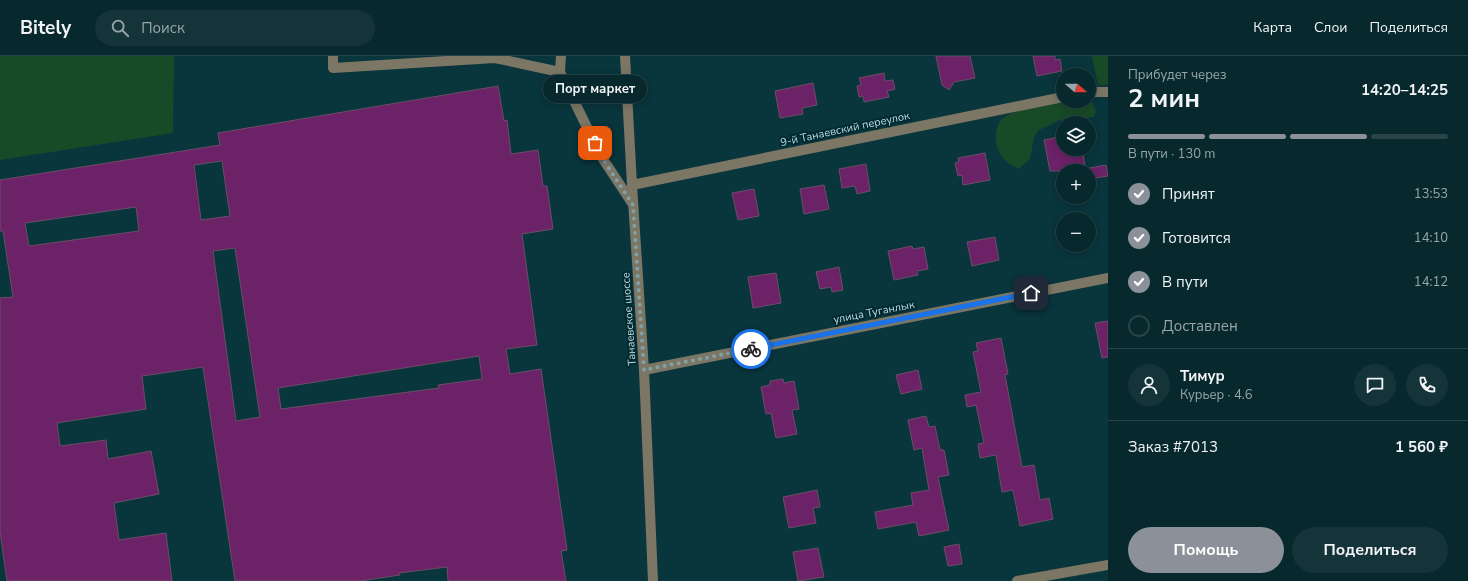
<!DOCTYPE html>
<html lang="ru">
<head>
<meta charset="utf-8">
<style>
  :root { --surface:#07282d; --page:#153439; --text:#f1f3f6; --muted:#98a6aa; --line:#284449; --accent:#8c9099 }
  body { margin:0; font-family:"Nunito Sans",sans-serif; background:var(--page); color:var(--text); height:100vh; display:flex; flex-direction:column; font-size:15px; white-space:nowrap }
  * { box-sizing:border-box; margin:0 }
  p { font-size:13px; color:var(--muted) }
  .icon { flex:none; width:22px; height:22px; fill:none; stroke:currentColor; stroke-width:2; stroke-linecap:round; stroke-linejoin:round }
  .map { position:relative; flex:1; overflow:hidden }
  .details { display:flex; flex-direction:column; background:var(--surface); width:360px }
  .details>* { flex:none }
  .needle { width:26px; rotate:110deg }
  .controls { position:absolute; left:1056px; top:12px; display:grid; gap:8px }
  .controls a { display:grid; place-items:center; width:40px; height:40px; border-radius:50%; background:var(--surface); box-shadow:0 2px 10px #0003,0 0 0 1px var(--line); font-size:20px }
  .pin { position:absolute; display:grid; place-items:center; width:34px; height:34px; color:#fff; margin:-17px; border-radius:8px; box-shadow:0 2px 6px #0006 }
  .courier { position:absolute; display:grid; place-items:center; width:40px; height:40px; margin:-20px; border:3px solid #1a73e8; border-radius:50%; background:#fff; color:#222; box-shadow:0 1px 5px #0007 }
  .bubble { position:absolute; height:28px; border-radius:14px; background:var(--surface); box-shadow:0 2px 10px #0003,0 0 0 1px var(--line); font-size:13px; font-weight:700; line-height:28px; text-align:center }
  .summary em { font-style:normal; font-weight:700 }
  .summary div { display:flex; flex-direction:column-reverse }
  .summary { display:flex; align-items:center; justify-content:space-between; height:68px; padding:0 20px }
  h1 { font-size:26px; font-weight:700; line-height:30px }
  .bar { display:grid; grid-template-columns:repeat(4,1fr); gap:6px 4px; align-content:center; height:48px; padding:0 20px }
  .bar i { height:5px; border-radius:3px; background:var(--line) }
  .bar .on { background:var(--accent) }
  .bar p { grid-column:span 4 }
  .line { display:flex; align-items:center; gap:10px; padding:0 20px; border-top:1px solid var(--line) }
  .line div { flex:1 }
  .round { display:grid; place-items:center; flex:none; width:42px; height:42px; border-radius:21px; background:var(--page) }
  ol { padding:0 20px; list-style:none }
  li { display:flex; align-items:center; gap:12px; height:44px }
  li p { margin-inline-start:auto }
  li .icon { padding:4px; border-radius:50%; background:var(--accent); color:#fff; stroke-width:4 }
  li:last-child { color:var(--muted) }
  li i { width:22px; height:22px; border:2px solid var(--line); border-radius:50% }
  .button { display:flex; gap:8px; margin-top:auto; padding:8px 20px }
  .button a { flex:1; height:46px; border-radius:24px; background:var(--accent); color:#fff; font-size:16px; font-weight:700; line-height:46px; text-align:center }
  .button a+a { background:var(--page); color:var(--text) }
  header { display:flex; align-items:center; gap:24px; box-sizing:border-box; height:56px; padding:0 20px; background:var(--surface); border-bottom:1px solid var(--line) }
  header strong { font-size:19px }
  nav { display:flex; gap:22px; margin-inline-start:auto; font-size:14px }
  .search { width:280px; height:36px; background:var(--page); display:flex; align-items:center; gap:10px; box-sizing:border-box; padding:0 14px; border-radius:22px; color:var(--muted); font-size:15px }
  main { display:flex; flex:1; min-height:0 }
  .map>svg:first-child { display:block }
  .green { fill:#194a28 }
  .building { fill:#6b2266; stroke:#6c4d68; fill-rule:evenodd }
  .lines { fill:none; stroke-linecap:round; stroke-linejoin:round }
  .minor { stroke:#7c7665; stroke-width:10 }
  .done { stroke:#80a1a7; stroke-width:4; stroke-dasharray:0 7.2 }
  .route { stroke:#1a73e8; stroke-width:5 }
  .labels { text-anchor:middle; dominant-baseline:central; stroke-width:4; stroke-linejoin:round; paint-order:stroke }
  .street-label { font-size:11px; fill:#c0dbe0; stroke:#002b32 }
</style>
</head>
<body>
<header>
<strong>Bitely</strong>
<div class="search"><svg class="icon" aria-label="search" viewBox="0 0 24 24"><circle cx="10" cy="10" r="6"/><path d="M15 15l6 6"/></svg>Поиск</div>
<nav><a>Карта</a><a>Слои</a><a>Поделиться</a></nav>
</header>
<main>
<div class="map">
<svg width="1108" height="525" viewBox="0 0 1108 525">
  <rect width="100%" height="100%" fill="#09353c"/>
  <g class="green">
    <path d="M 0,0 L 174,0 L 173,77 L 0,104 Z"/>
    <path d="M 1092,0 L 1108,0 L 1108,28 L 1098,30 Z"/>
    <path d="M 1071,45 L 1084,45 L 1092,47 L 1096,54 L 1094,61 L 1060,64 L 1039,74 L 1034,81 L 1030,103 L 1019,113 C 1006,106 998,101 996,86 C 995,80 996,71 1000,65 C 1007,53 1056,48 1071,45 Z"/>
  </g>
  <g class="building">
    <path d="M 936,0 L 970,0 L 975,22 L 954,26 L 949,34 L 942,29 Z"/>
    <path d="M 1033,0 L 1055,0 L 1055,4 L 1060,3 L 1062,15 L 1037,20 Z"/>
    <path d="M 884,17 L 885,25 L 893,24 L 895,33 L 887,35 L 889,41 L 864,46 L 863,40 L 859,41 L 857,30 L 861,29 L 859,22 Z"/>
    <path d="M 813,27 L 817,49 L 802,52 L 803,58 L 780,62 L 775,35 Z"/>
    <path d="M 498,30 L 504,65 L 507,64 L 511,98 L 538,94 L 543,130 L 547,130 L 553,173 L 522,178 L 537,289 L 506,293 L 510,318 L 541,313 L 567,494 L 561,495 L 566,525 L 448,525 L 447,511 L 399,517 L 400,519 L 360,525 L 235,525 L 203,311 L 142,320 L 146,353 L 57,367 L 60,390 L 106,384 L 108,403 L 151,395 L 159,438 L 114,447 L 119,484 L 166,477 L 172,525 L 7,525 L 0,476 L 0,242 L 13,241 L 3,175 L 0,175 L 0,124 L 220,89 L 218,77 ZM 222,105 L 230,160 L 201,164 L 194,109 ZM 136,151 L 139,175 L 29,190 L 25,167 ZM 235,192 L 260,361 L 236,365 L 213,195 ZM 479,300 L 482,323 L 438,329 L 439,332 L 281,353 L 278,332 Z"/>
    <path d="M 1063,80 L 1063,93 L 1082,93 L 1086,115 L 1050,115 L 1044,84 Z"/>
    <path d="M 985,97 L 990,124 L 963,129 L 962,119 L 958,120 L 955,107 L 959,106 L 958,102 Z"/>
    <path d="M 866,108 L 870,135 L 857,138 L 855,130 L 842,132 L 839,113 Z"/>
    <path d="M 1106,109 L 1108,120 L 1089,123 L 1089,112 Z"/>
    <path d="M 824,129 L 829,153 L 804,158 L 800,133 Z"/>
    <path d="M 754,133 L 759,160 L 738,164 L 732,137 Z"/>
    <path d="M 995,181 L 999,204 L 972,210 L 967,186 Z"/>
    <path d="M 912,190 L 913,193 L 924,191 L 928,213 L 917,215 L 918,219 L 894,224 L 888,195 Z"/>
    <path d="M 839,211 L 843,234 L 832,236 L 831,231 L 820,233 L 816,216 Z"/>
    <path d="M 776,217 L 781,247 L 753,252 L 748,221 Z"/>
    <path d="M 1108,265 L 1108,301 L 1102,302 L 1095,267 Z"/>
    <path d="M 1001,282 L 1008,318 L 1005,319 L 1022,411 L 1034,409 L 1040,444 L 1049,442 L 1053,463 L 1020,470 L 1013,434 L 1002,436 L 996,399 L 980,402 L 978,388 L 984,387 L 976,349 L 967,351 L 965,339 L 981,336 L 973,296 L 978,295 L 976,287 Z"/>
    <path d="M 918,314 L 922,333 L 901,338 L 896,319 Z"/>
    <path d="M 783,323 L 784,327 L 794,325 L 799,353 L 792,354 L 797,378 L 776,382 L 771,357 L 766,358 L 761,331 L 770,329 L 770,325 Z"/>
    <path d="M 926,360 L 929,371 L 935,370 L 940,394 L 944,394 L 949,419 L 938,421 L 949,474 L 919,480 L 916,466 L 878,473 L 875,456 L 913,449 L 911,437 L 929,434 L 922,392 L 914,394 L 908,364 Z"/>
    <path d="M 817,434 L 820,451 L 813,452 L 816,467 L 789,472 L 783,441 Z"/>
    <path d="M 959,488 L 962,508 L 948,510 L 944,491 Z"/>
    <path d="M 818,492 L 824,521 L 798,525 L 793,496 Z"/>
  </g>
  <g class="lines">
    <g class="minor">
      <path d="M 333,0 L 333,12 L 495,2 L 560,16"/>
      <path d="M 561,0 L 560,16 L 601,100 L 632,147"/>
      <path d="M 625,0 L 632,129 L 644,314 L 653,525"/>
      <path d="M 1089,36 L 1108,36"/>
      <path d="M 632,129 L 1063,41"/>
      <path d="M 644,314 L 1108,222"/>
      <path d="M 1017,525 L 1108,509"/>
    </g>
  </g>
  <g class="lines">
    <path class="done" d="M 595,87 L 601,100 L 633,149 L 644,314 L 751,293"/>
    <path class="route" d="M 751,293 L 1031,237"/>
  </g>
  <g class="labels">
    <g class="street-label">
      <text transform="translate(845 73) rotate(-12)">9-й Танаевский переулок</text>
      <text transform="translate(874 256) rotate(-11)">улица Туганлык</text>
      <text transform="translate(629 263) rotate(-94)">Танаевское шоссе</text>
    </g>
  </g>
</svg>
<div class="controls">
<a><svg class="needle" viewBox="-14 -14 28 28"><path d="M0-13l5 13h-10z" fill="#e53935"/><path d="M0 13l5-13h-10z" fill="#98a6aa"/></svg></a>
<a><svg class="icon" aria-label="layers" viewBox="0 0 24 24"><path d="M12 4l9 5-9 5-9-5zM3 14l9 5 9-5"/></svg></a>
<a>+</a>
<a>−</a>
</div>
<div class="pin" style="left:595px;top:87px;background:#ea580c"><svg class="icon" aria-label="bag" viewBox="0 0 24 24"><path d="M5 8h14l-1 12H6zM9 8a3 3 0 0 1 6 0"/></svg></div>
<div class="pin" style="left:1031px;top:237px;background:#1f2937"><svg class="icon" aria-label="home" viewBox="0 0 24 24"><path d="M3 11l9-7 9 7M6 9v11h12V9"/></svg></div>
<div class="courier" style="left:751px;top:293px"><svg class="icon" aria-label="bike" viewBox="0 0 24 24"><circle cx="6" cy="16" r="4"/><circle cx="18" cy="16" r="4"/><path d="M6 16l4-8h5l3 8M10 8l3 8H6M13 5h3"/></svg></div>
<div class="bubble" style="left:543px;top:19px;width:104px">Порт маркет</div>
</div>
<section class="details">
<div class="summary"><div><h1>2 мин</h1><p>Прибудет через</p></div><em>14:20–14:25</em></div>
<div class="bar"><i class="on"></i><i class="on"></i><i class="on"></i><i></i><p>В пути · 130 m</p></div>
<ol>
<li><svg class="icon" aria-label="check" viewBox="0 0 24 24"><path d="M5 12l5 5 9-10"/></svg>Принят<p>13:53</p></li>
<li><svg class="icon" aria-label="check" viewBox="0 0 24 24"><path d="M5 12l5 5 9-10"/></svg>Готовится<p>14:10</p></li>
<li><svg class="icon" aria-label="check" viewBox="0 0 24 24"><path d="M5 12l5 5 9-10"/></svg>В пути<p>14:12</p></li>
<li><i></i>Доставлен</li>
</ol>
<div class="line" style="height:72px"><a class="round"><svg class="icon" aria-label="person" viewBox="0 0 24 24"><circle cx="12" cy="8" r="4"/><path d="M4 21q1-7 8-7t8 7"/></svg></a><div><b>Тимур</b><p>Курьер · 4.6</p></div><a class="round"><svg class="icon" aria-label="chat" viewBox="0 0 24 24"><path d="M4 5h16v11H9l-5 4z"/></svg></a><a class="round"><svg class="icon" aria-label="phone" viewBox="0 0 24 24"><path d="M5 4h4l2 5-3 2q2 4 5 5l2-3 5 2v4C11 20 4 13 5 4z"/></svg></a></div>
<div class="line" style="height:52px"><div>Заказ #7013</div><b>1 560 ₽</b></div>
<div class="button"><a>Помощь</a><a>Поделиться</a></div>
</section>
</main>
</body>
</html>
